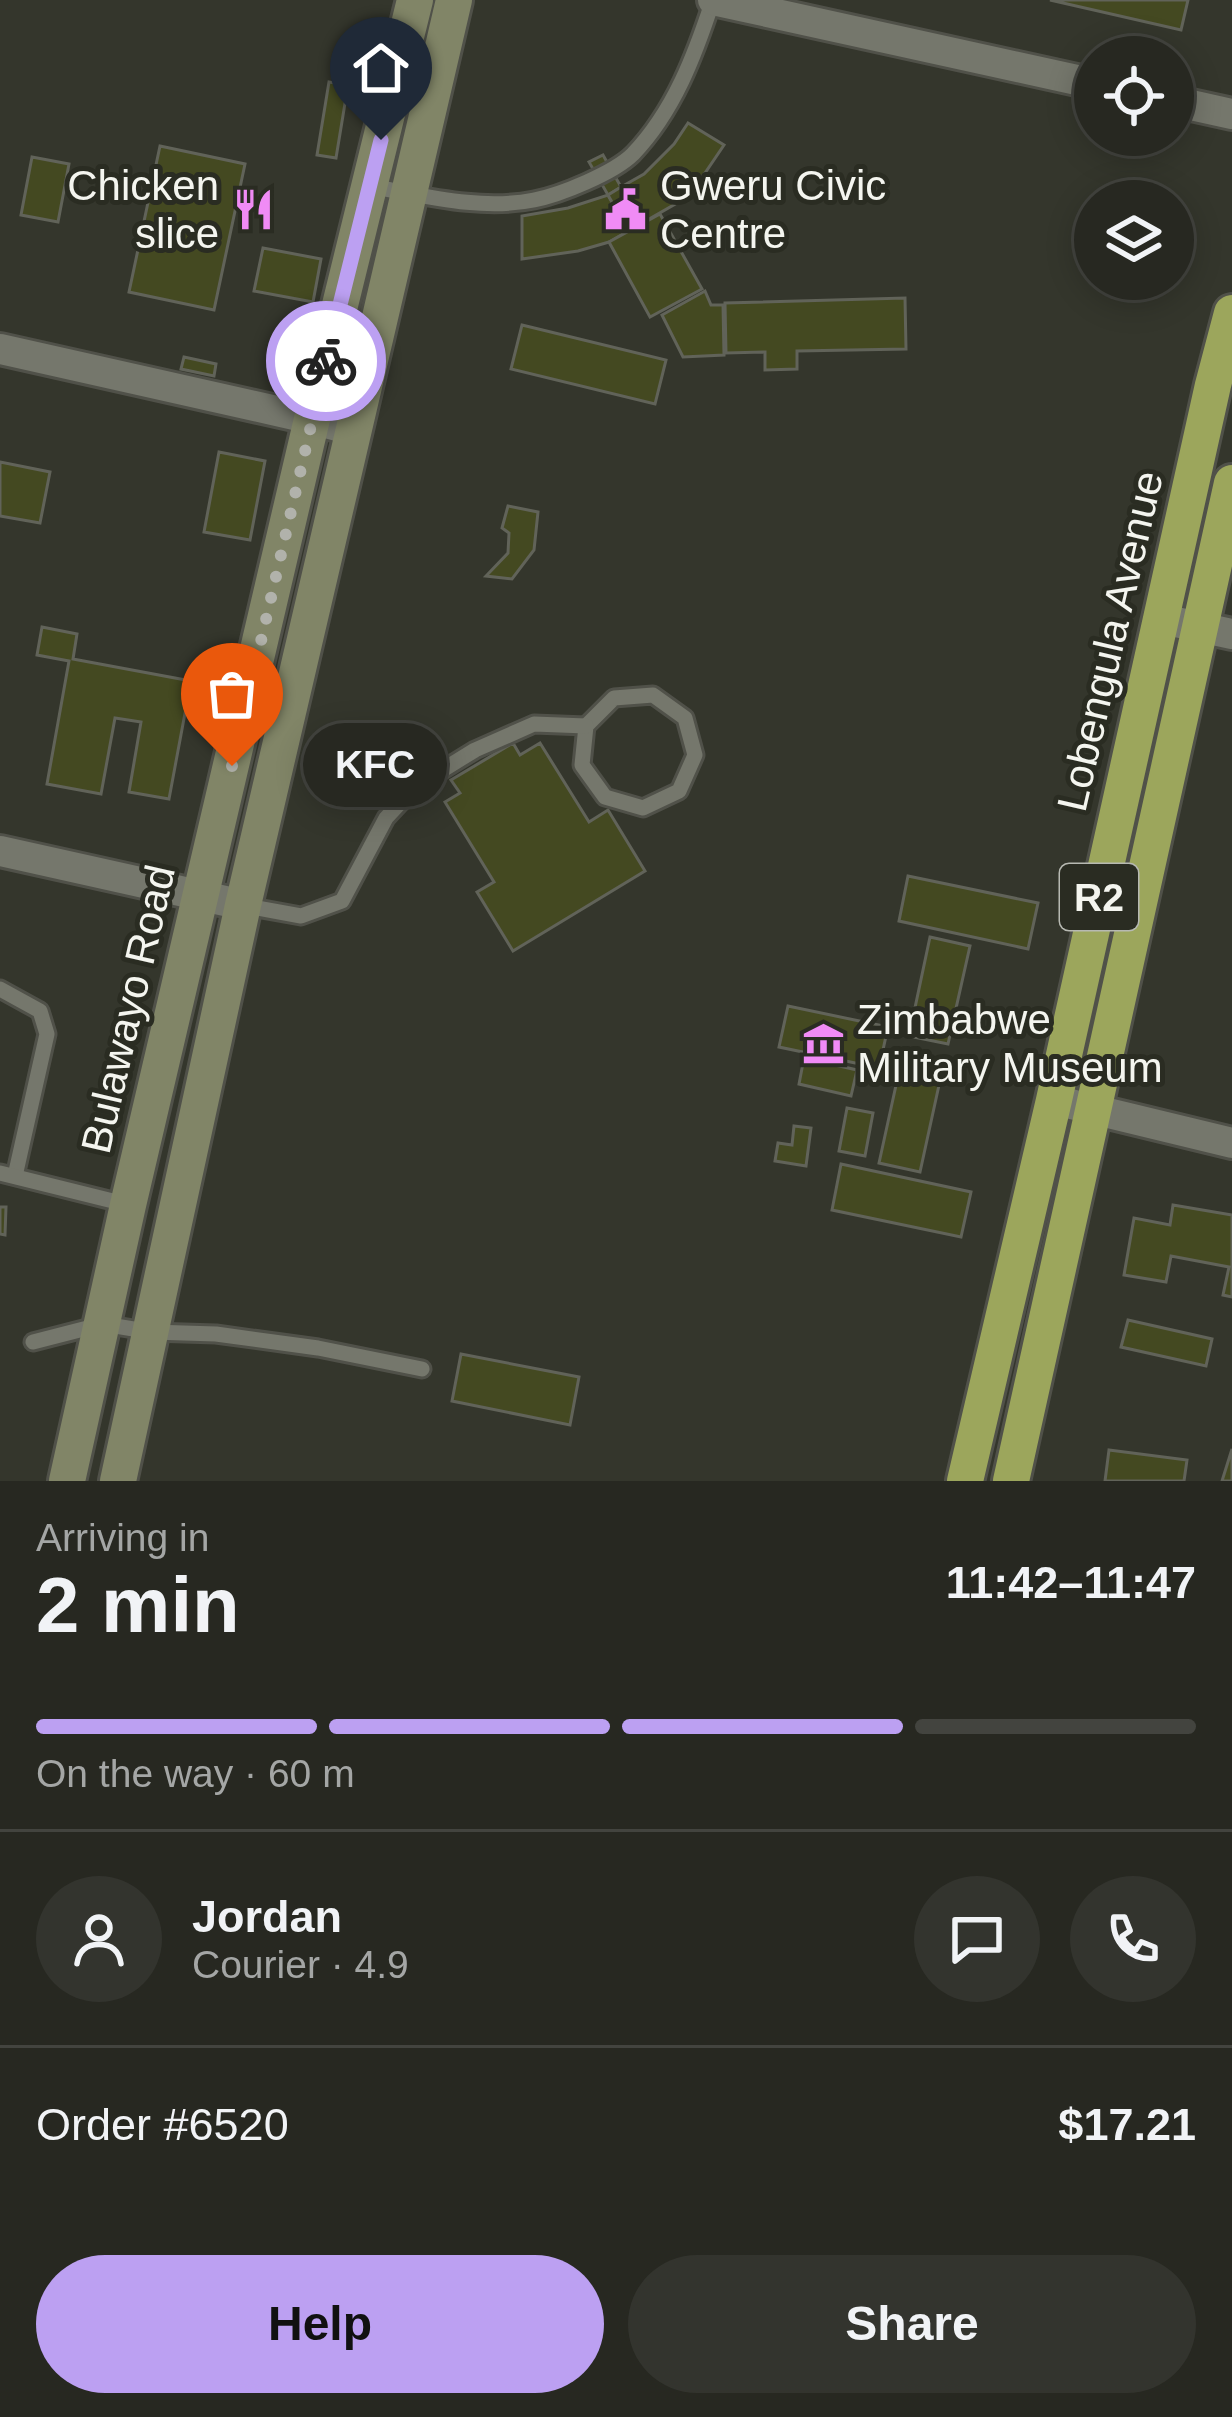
<!DOCTYPE html>
<html lang="en">
<head>
<meta charset="utf-8">
<style>
  :root { --surface:#272821; --page:#33342e; --text:#f1f3f6; --muted:#a4a6a5; --line:#43443f; --accent:#bca0f2 }
  body { margin:0; font-family:Helvetica,sans-serif; background:var(--page); color:var(--text); height:100vh; display:flex; flex-direction:column; font-size:45px; white-space:nowrap }
  * { box-sizing:border-box; margin:0 }
  p { font-size:39px; color:var(--muted) }
  .icon { flex:none; width:66px; height:66px; fill:none; stroke:currentColor; stroke-width:2; stroke-linecap:round; stroke-linejoin:round }
  .map { position:relative; height:1481px; overflow:hidden }
  .drawer { display:flex; flex-direction:column; background:var(--surface); flex:1 }
  .drawer>* { flex:none }
  .fabs { position:absolute; left:1074px; top:36px; display:grid; gap:24px }
  .fabs a { display:grid; place-items:center; width:120px; height:120px; border-radius:50%; background:var(--surface); box-shadow:0 6px 30px #0003,0 0 0 3px var(--line); font-size:60px }
  .pin { position:absolute; display:grid; place-items:center; width:102px; height:102px; color:#fff; margin:-123px -51px; border-radius:50% 50% 50% 0; rotate:-45deg; box-shadow:0 0 12px #0007 }
  .pin .icon { rotate:45deg }
  .courier { position:absolute; display:grid; place-items:center; width:120px; height:120px; margin:-60px; border:9px solid #bca0f2; border-radius:50%; background:#fff; color:#222; box-shadow:0 3px 15px #0007 }
  .bubble { position:absolute; height:84px; border-radius:42px; background:var(--surface); box-shadow:0 6px 30px #0003,0 0 0 3px var(--line); font-size:39px; font-weight:800; line-height:84px; text-align:center }
  .head em { font-style:normal; font-weight:800 }
  .head div { display:flex; flex-direction:column-reverse }
  .head { display:flex; align-items:center; justify-content:space-between; height:204px; padding:0 36px }
  h1 { font-size:78px; font-weight:800; line-height:90px }
  .bar { display:grid; grid-template-columns:repeat(4,1fr); gap:18px 12px; align-content:center; height:144px; padding:0 36px }
  .bar i { height:15px; border-radius:9px; background:var(--line) }
  .bar .selected { background:var(--accent) }
  .bar p { grid-column:span 4 }
  .line { display:flex; align-items:center; gap:30px; padding:0 36px; border-top:3px solid var(--line) }
  .line div { flex:1 }
  .round { display:grid; place-items:center; flex:none; width:126px; height:126px; border-radius:63px; background:var(--page) }
  .button { display:flex; gap:24px; margin-top:auto; padding:24px 36px }
  .button a { flex:1; height:138px; border-radius:72px; background:var(--accent); color:#111; font-size:48px; font-weight:800; line-height:138px; text-align:center }
  .button a+a { background:var(--page); color:var(--text) }
  .map>svg:first-child { display:block }
  .building { fill:#444921; stroke:#616359; stroke-width:3 }
  .lines { fill:none; stroke-linecap:round; stroke-linejoin:round }
  .lane-casing { stroke:#505149; stroke-width:21 }
  .street-casing { stroke:#505149; stroke-width:36 }
  .secondary-casing { stroke:#505149; stroke-width:42 }
  .highway-casing { stroke:#505149; stroke-width:42 }
  .lane { stroke:#75776c; stroke-width:15 }
  .street { stroke:#75776c; stroke-width:30 }
  .secondary { stroke:#818567; stroke-width:36 }
  .highway { stroke:#9ca65c; stroke-width:36 }
  .done { stroke:#b1b2ab; stroke-width:12; stroke-dasharray:0 21.6 }
  .route { stroke:#bca0f2; stroke-width:15 }
  .labels { text-anchor:middle; dominant-baseline:central; stroke-width:10; stroke-linejoin:round; paint-order:stroke }
  .shield { fill:#2a2c22; stroke:#b7b9b2; stroke-width:3 }
  .shield-label { font-size:39px; font-weight:bold; fill:#f4f5ef }
  .poi-label { font-size:42px; fill:#f4f5ef; stroke:#2a2c22; text-anchor:start }
  .street-label { font-size:42px; fill:#f4f5ef; stroke:#2a2c22 }
</style>
</head>
<body>
<div class="map">
<svg width="1232" height="1481" viewBox="0 0 1232 1481">
  <rect width="100%" height="100%" fill="#34362c"/>
  <g class="building">
    <path d="M 1050,0 L 1188,0 L 1181,30 Z"/>
    <path d="M 329,82 L 348,85 L 336,158 L 317,155 Z"/>
    <path d="M 688,123 L 724,145 L 705,173 L 677,203 L 609,242 L 578,251 L 522,259 L 522,216 L 568,208 L 608,195 L 617,211 L 630,204 L 621,187 L 644,174 L 674,144 Z"/>
    <path d="M 160,146 L 245,164 L 214,310 L 129,292 Z"/>
    <path d="M 603,155 L 621,187 L 608,195 L 589,162 Z"/>
    <path d="M 32,157 L 69,164 L 58,222 L 21,215 Z"/>
    <path d="M 621,187 L 630,204 L 617,211 L 608,195 Z"/>
    <path d="M 660,214 L 702,289 L 650,317 L 609,242 Z"/>
    <path d="M 263,248 L 321,259 L 313,302 L 254,291 Z"/>
    <path d="M 705,291 L 711,305 L 723,305 L 724,355 L 683,357 L 662,315 Z"/>
    <path d="M 905,298 L 906,349 L 797,351 L 797,369 L 765,370 L 765,352 L 726,353 L 725,303 Z"/>
    <path d="M 522,325 L 666,360 L 655,404 L 511,369 Z"/>
    <path d="M 184,357 L 216,364 L 214,376 L 181,369 Z"/>
    <path d="M 219,452 L 265,461 L 250,540 L 204,532 Z"/>
    <path d="M 0,462 L 50,472 L 40,523 L 0,516 Z"/>
    <path d="M 508,506 L 538,512 L 534,550 L 512,579 L 486,576 L 508,553 L 509,533 L 502,528 Z"/>
    <path d="M 42,627 L 77,634 L 73,659 L 191,681 L 169,799 L 129,792 L 141,722 L 115,718 L 101,794 L 47,784 L 69,661 L 37,655 Z"/>
    <path d="M 513,743 L 520,755 L 540,743 L 589,822 L 608,810 L 645,871 L 513,951 L 477,892 L 494,882 L 445,802 L 460,793 L 451,780 Z"/>
    <path d="M 908,876 L 1038,903 L 1028,949 L 899,921 Z"/>
    <path d="M 930,937 L 970,946 L 948,1044 L 909,1036 Z"/>
    <path d="M 788,1006 L 888,1027 L 879,1068 L 779,1047 Z"/>
    <path d="M 804,1058 L 857,1070 L 851,1096 L 799,1084 Z"/>
    <path d="M 900,1067 L 941,1076 L 920,1172 L 879,1163 Z"/>
    <path d="M 847,1108 L 873,1113 L 865,1156 L 839,1151 Z"/>
    <path d="M 794,1126 L 811,1128 L 806,1166 L 775,1161 L 778,1143 L 792,1145 Z"/>
    <path d="M 841,1164 L 971,1192 L 961,1237 L 832,1210 Z"/>
    <path d="M 1173,1205 L 1232,1215 L 1232,1297 L 1223,1295 L 1229,1267 L 1171,1256 L 1166,1282 L 1124,1275 L 1134,1218 L 1170,1225 Z"/>
    <path d="M 0,1207 L 6,1207 L 5,1235 L 0,1234 Z"/>
    <path d="M 1128,1320 L 1212,1339 L 1206,1366 L 1121,1347 Z"/>
    <path d="M 461,1354 L 579,1377 L 570,1425 L 452,1401 Z"/>
    <path d="M 1232,1449 L 1232,1481 L 1222,1481 Z"/>
    <path d="M 1109,1450 L 1187,1460 L 1184,1481 L 1105,1481 Z"/>
  </g>
  <g class="lines">
    <defs>
      <g id="lane">
        <path d="M 369,186 C 422,195 480,211 534,200 C 560,195 614,173 633,154 C 674,111 695,55 713,0"/>
        <path d="M 653,695 L 685,718 L 695,755 L 679,791 L 643,808 L 605,797 L 582,765 L 586,726 L 614,698 Z"/>
        <path d="M 246,906 L 301,916 L 342,901 L 386,818 L 415,787 L 475,750 L 534,724 L 586,726"/>
        <path d="M 0,989 L 40,1011 L 47,1034 L 15,1176"/>
        <path d="M 0,1173 L 125,1204"/>
        <path d="M 33,1342 L 103,1324 L 152,1332 L 216,1334 L 318,1348 L 422,1369"/>
      </g>
      <g id="street">
        <path d="M 713,0 L 1095,84"/>
        <path d="M 1173,101 L 1232,114"/>
        <path d="M 0,349 L 312,419 L 355,431"/>
        <path d="M 1162,619 L 1232,634"/>
        <path d="M 0,851 L 243,905"/>
        <path d="M 1071,1104 L 1232,1143"/>
      </g>
      <g id="secondary">
        <path d="M 67,1481 L 128,1205 L 312,419 L 415,0"/>
        <path d="M 118,1481 L 243,905 L 454,0"/>
      </g>
      <g id="highway">
        <path d="M 965,1481 L 1054,1100 L 1213,385 L 1232,313"/>
        <path d="M 1011,1481 L 1232,483"/>
      </g>
    </defs>
    <use href="#lane" class="lane-casing"/>
    <use href="#street" class="street-casing"/>
    <use href="#secondary" class="secondary-casing"/>
    <use href="#highway" class="highway-casing"/>
    <use href="#lane" class="lane"/>
    <use href="#street" class="street"/>
    <use href="#secondary" class="secondary"/>
    <use href="#highway" class="highway"/>
  </g>
  <g class="lines">
    <path class="done" d="M 232,766 L 326,361"/>
    <path class="route" d="M 326,361 L 381,140"/>
  </g>
  <defs>
    <symbol id="restaurant-bare" viewBox="-9 -9 18 18"><path d="M-5-6h1v4h1v-4h1v4h1v-4h1v5L-1.5 .5V6h-2V.5L-5-1ZM5-6V6H3V1.5H1.5Q1.5-4 5-6Z" fill="#f08bf5" stroke="#2a2c22" stroke-width="2.5" paint-order="stroke"/></symbol>
    <symbol id="civic-bare" viewBox="-9 -9 18 18"><path d="M-.6-6.5H3V-4.5H.6V-3L4-1V1h2V6H-6V1h2V-1L-.6-3ZM-1.2 2.5V6h2.4V2.5Z" fill="#f08bf5" stroke="#2a2c22" stroke-width="2.5" paint-order="stroke"/></symbol>
    <symbol id="museum-bare" viewBox="-9 -9 18 18"><path d="M0-6L6-3V-2H-6V-3ZM-5-1h2V3h-2ZM-1-1h2V3h-2ZM3-1h2V3H3ZM-6 4H6V6H-6Z" fill="#f08bf5" stroke="#2a2c22" stroke-width="2.5" paint-order="stroke"/></symbol>
  </defs>
  <g fill-rule="evenodd">
    <use href="#restaurant-bare" x="224" y="180" width="59" height="59"/>
    <use href="#civic-bare" x="596" y="180" width="59" height="59"/>
    <use href="#museum-bare" x="794" y="1014" width="59" height="59"/>
  </g>
  <g class="labels">
    <rect class="shield" x="1060" y="864" width="78" height="66" rx="9"/>
    <g class="shield-label">
      <text x="1099" y="897">R2</text>
    </g>
    <g class="poi-label">
      <text x="219" y="185" text-anchor="end">Chicken<tspan x="219" dy="48">slice</tspan></text>
      <text x="660" y="185">Gweru Civic<tspan x="660" dy="48">Centre</tspan></text>
      <text x="857" y="1019">Zimbabwe<tspan x="857" dy="48">Military Museum</tspan></text>
    </g>
    <g class="street-label">
      <text transform="translate(1110 641) rotate(-77)">Lobengula Avenue</text>
      <text transform="translate(128 1009) rotate(-77)">Bulawayo Road</text>
    </g>
  </g>
</svg>
<div class="fabs">
<a><svg class="icon" aria-label="locate" viewBox="0 0 24 24"><circle cx="12" cy="12" r="6"/><path d="M12 2v4M12 18v4M2 12h4M18 12h4"/></svg></a>
<a><svg class="icon" aria-label="layers" viewBox="0 0 24 24"><path d="M12 4l9 5-9 5-9-5zM3 14l9 5 9-5"/></svg></a>
</div>
<div class="pin" style="left:232px;top:766px;background:#ea580c"><svg class="icon" aria-label="bag" viewBox="0 0 24 24"><path d="M5 8h14l-1 12H6zM9 8a3 3 0 0 1 6 0"/></svg></div>
<div class="pin" style="left:381px;top:140px;background:#1f2937"><svg class="icon" aria-label="home" viewBox="0 0 24 24"><path d="M3 11l9-7 9 7M6 9v11h12V9"/></svg></div>
<div class="courier" style="left:326px;top:361px"><svg class="icon" aria-label="bike" viewBox="0 0 24 24"><circle cx="6" cy="16" r="4"/><circle cx="18" cy="16" r="4"/><path d="M6 16l4-8h5l3 8M10 8l3 8H6M13 5h3"/></svg></div>
<div class="bubble" style="left:303px;top:723px;width:144px">KFC</div>
</div>
<section class="drawer">
<div class="head"><div><h1>2 min</h1><p>Arriving in</p></div><em>11:42–11:47</em></div>
<div class="bar"><i class="selected"></i><i class="selected"></i><i class="selected"></i><i></i><p>On the way · 60 m</p></div>
<div class="line" style="height:216px"><a class="round"><svg class="icon" aria-label="person" viewBox="0 0 24 24"><circle cx="12" cy="8" r="4"/><path d="M4 21q1-7 8-7t8 7"/></svg></a><div><b>Jordan</b><p>Courier · 4.9</p></div><a class="round"><svg class="icon" aria-label="chat" viewBox="0 0 24 24"><path d="M4 5h16v11H9l-5 4z"/></svg></a><a class="round"><svg class="icon" aria-label="phone" viewBox="0 0 24 24"><path d="M5 4h4l2 5-3 2q2 4 5 5l2-3 5 2v4C11 20 4 13 5 4z"/></svg></a></div>
<div class="line" style="height:156px"><div>Order #6520</div><b>$17.21</b></div>
<div class="button"><a>Help</a><a>Share</a></div>
</section>
</body>
</html>
